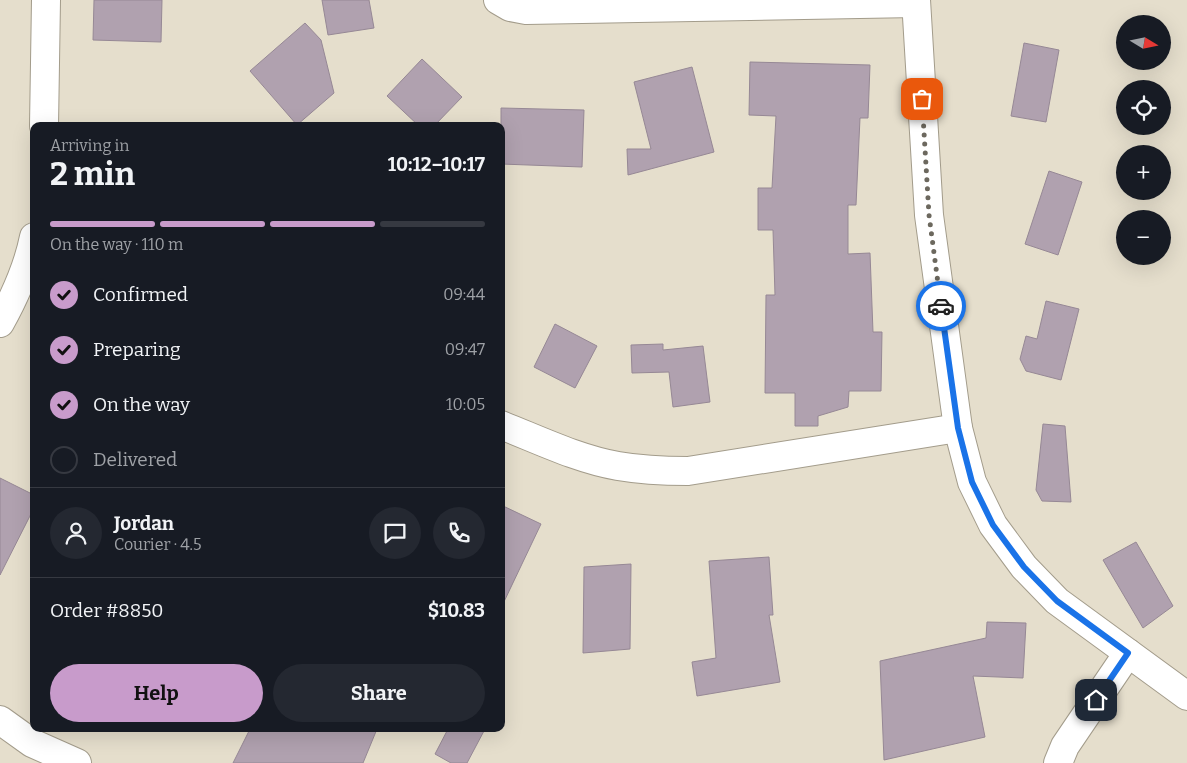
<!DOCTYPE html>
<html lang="en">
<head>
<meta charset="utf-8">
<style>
  :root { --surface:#171b24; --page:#242831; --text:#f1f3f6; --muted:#9ea1a6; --line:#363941; --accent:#c89bcb }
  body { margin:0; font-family:Bitter,serif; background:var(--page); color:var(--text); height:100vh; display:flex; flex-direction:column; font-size:19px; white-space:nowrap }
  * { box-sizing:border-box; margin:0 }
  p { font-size:16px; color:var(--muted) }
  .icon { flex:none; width:28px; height:28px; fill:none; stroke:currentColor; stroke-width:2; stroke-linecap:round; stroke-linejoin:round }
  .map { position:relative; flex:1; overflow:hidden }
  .details { position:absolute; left:30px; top:122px; width:475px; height:610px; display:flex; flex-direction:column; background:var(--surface); border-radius:10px; box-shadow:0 5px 20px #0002 }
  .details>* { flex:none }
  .needle { width:32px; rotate:100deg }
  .tools { position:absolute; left:1116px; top:15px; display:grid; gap:10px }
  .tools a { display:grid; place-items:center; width:55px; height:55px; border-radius:50%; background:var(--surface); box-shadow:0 5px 20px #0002; font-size:25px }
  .pin { position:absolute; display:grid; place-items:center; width:42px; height:42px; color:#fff; margin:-21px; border-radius:10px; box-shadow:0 2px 8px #0006 }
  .courier { position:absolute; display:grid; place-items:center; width:50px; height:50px; margin:-25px; border:4px solid #1a73e8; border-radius:50%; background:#fff; color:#222; box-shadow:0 1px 6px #0007 }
  .head em { font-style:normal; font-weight:700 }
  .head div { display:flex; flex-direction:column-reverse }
  .head { display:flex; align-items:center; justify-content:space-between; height:85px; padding:0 20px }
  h1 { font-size:32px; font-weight:700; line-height:38px }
  .bar { display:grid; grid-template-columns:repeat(4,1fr); gap:8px 5px; align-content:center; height:60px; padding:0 20px }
  .bar i { height:6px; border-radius:4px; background:var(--line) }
  .bar .active { background:var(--accent) }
  .bar p { grid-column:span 4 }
  .line { display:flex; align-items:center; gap:12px; padding:0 20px; border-top:1px solid var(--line) }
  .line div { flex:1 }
  .round { display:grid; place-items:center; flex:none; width:52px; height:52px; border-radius:26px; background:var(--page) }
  ol { padding:0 20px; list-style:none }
  li { display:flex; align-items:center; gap:15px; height:55px }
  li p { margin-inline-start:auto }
  li .icon { padding:5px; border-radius:50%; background:var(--accent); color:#111; stroke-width:4 }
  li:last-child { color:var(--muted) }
  li i { width:28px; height:28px; border:2px solid var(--line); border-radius:50% }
  .action { display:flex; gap:10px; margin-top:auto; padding:10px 20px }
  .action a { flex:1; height:58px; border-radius:30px; background:var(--accent); color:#111; font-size:20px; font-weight:700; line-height:58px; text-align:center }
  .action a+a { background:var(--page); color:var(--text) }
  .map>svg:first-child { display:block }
  .building { fill:#b0a1af; stroke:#968895 }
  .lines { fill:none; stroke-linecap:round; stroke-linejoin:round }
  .street-casing { stroke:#a39c8b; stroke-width:30 }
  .street { stroke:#fff; stroke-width:28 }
  .done { stroke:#6c685e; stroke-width:5; stroke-dasharray:0 9 }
  .route { stroke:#1a73e8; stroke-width:6 }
</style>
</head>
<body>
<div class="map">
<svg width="1187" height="763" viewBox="0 0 1187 763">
  <rect width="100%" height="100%" fill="#e5decc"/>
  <g class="building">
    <path d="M 94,0 L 162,0 L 161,42 L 93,40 Z"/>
    <path d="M 322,0 L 369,0 L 374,28 L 328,35 Z"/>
    <path d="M 305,23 L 321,40 L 334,93 L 297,125 L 250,71 Z"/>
    <path d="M 1024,43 L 1059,50 L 1046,122 L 1011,116 Z"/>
    <path d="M 422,59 L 462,97 L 434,126 L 419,126 L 387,96 Z"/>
    <path d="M 750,62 L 870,65 L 868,118 L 860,118 L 856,205 L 848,205 L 848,254 L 870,253 L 873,332 L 882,332 L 881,391 L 849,391 L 848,407 L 818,416 L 818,426 L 795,426 L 795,393 L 765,393 L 766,295 L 775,295 L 773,230 L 758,230 L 758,188 L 772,188 L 776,116 L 749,115 Z"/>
    <path d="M 692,67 L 714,152 L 628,175 L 627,149 L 651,149 L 634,82 Z"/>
    <path d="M 501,108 L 584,110 L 582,167 L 501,164 Z"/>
    <path d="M 1049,171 L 1082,182 L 1058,255 L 1025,244 Z"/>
    <path d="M 1046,301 L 1079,309 L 1061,380 L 1026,371 L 1020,359 L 1026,336 L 1037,339 Z"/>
    <path d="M 555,324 L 597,346 L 575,388 L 534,367 Z"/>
    <path d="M 663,344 L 663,350 L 703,346 L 710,402 L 673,407 L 669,372 L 632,373 L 631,345 Z"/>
    <path d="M 1043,424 L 1065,426 L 1071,502 L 1042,501 L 1036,490 Z"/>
    <path d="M 0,478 L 34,495 L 34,508 L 0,575 Z"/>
    <path d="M 501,505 L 541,524 L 501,608 Z"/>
    <path d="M 1136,542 L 1173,606 L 1143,628 L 1103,560 Z"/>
    <path d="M 769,557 L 773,615 L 769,615 L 780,682 L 697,696 L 692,662 L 716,658 L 709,561 Z"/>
    <path d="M 631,564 L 630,649 L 583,653 L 584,567 Z"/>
    <path d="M 987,622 L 1026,623 L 1023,678 L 973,676 L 985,737 L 884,760 L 880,661 L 986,638 Z"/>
    <path d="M 250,729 L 377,729 L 363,763 L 233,763 Z"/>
    <path d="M 448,729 L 485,729 L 467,763 L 451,763 L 435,754 Z"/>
  </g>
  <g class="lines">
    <defs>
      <g id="street">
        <path d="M 498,0 L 510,7 L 526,10 L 916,3"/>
        <path d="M 916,0 L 929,215 L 958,428 L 972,482 L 993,525 L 1024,567 L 1057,601 L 1187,696"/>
        <path d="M 44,126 L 46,0"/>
        <path d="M 0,323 C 15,296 28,267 34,237"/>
        <path d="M 501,425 C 539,440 578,459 618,466 C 641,470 664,471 688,471 L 958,428"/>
        <path d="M 0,720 L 32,743 L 77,763"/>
        <path d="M 1058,763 L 1065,746 L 1128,653"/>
      </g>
    </defs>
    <use href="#street" class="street-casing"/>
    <use href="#street" class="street"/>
  </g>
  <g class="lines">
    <path class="done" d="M 922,99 L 929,215 L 941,306"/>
    <path class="route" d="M 941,306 L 958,428 L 972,482 L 993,525 L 1024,567 L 1057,601 L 1128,653 L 1096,700"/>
  </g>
</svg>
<div class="tools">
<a><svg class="needle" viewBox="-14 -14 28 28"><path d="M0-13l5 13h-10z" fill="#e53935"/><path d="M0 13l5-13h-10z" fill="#9ea1a6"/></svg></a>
<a><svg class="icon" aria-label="locate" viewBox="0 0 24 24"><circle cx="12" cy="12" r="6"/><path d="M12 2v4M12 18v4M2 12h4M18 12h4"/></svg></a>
<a>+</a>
<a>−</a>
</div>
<div class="pin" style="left:922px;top:99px;background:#ea580c"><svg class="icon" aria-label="bag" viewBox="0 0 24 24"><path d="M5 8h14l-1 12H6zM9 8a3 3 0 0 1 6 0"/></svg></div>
<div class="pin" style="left:1096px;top:700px;background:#1f2937"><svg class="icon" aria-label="home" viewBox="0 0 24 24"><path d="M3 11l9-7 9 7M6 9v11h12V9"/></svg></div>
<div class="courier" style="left:941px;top:306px"><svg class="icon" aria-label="car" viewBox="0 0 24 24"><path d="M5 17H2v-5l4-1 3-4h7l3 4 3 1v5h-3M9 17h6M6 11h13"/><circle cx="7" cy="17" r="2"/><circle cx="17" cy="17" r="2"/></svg></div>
<section class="details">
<div class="head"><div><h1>2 min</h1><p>Arriving in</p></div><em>10:12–10:17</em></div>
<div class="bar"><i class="active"></i><i class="active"></i><i class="active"></i><i></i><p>On the way · 110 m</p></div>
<ol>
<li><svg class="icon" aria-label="check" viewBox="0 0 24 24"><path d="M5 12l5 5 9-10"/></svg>Confirmed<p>09:44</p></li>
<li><svg class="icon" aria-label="check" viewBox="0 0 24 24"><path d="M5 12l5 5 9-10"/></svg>Preparing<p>09:47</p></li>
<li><svg class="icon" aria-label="check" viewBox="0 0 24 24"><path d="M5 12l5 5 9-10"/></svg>On the way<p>10:05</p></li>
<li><i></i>Delivered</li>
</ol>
<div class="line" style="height:90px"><a class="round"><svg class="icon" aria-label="person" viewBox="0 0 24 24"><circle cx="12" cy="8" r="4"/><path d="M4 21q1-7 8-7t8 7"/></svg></a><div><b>Jordan</b><p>Courier · 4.5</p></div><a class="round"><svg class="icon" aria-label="chat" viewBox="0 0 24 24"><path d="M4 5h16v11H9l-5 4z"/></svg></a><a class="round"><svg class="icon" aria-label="phone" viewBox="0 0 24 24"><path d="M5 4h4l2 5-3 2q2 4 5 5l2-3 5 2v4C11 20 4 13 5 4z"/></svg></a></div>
<div class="line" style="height:65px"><div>Order #8850</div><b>$10.83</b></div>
<div class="action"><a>Help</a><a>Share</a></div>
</section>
</div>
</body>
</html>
